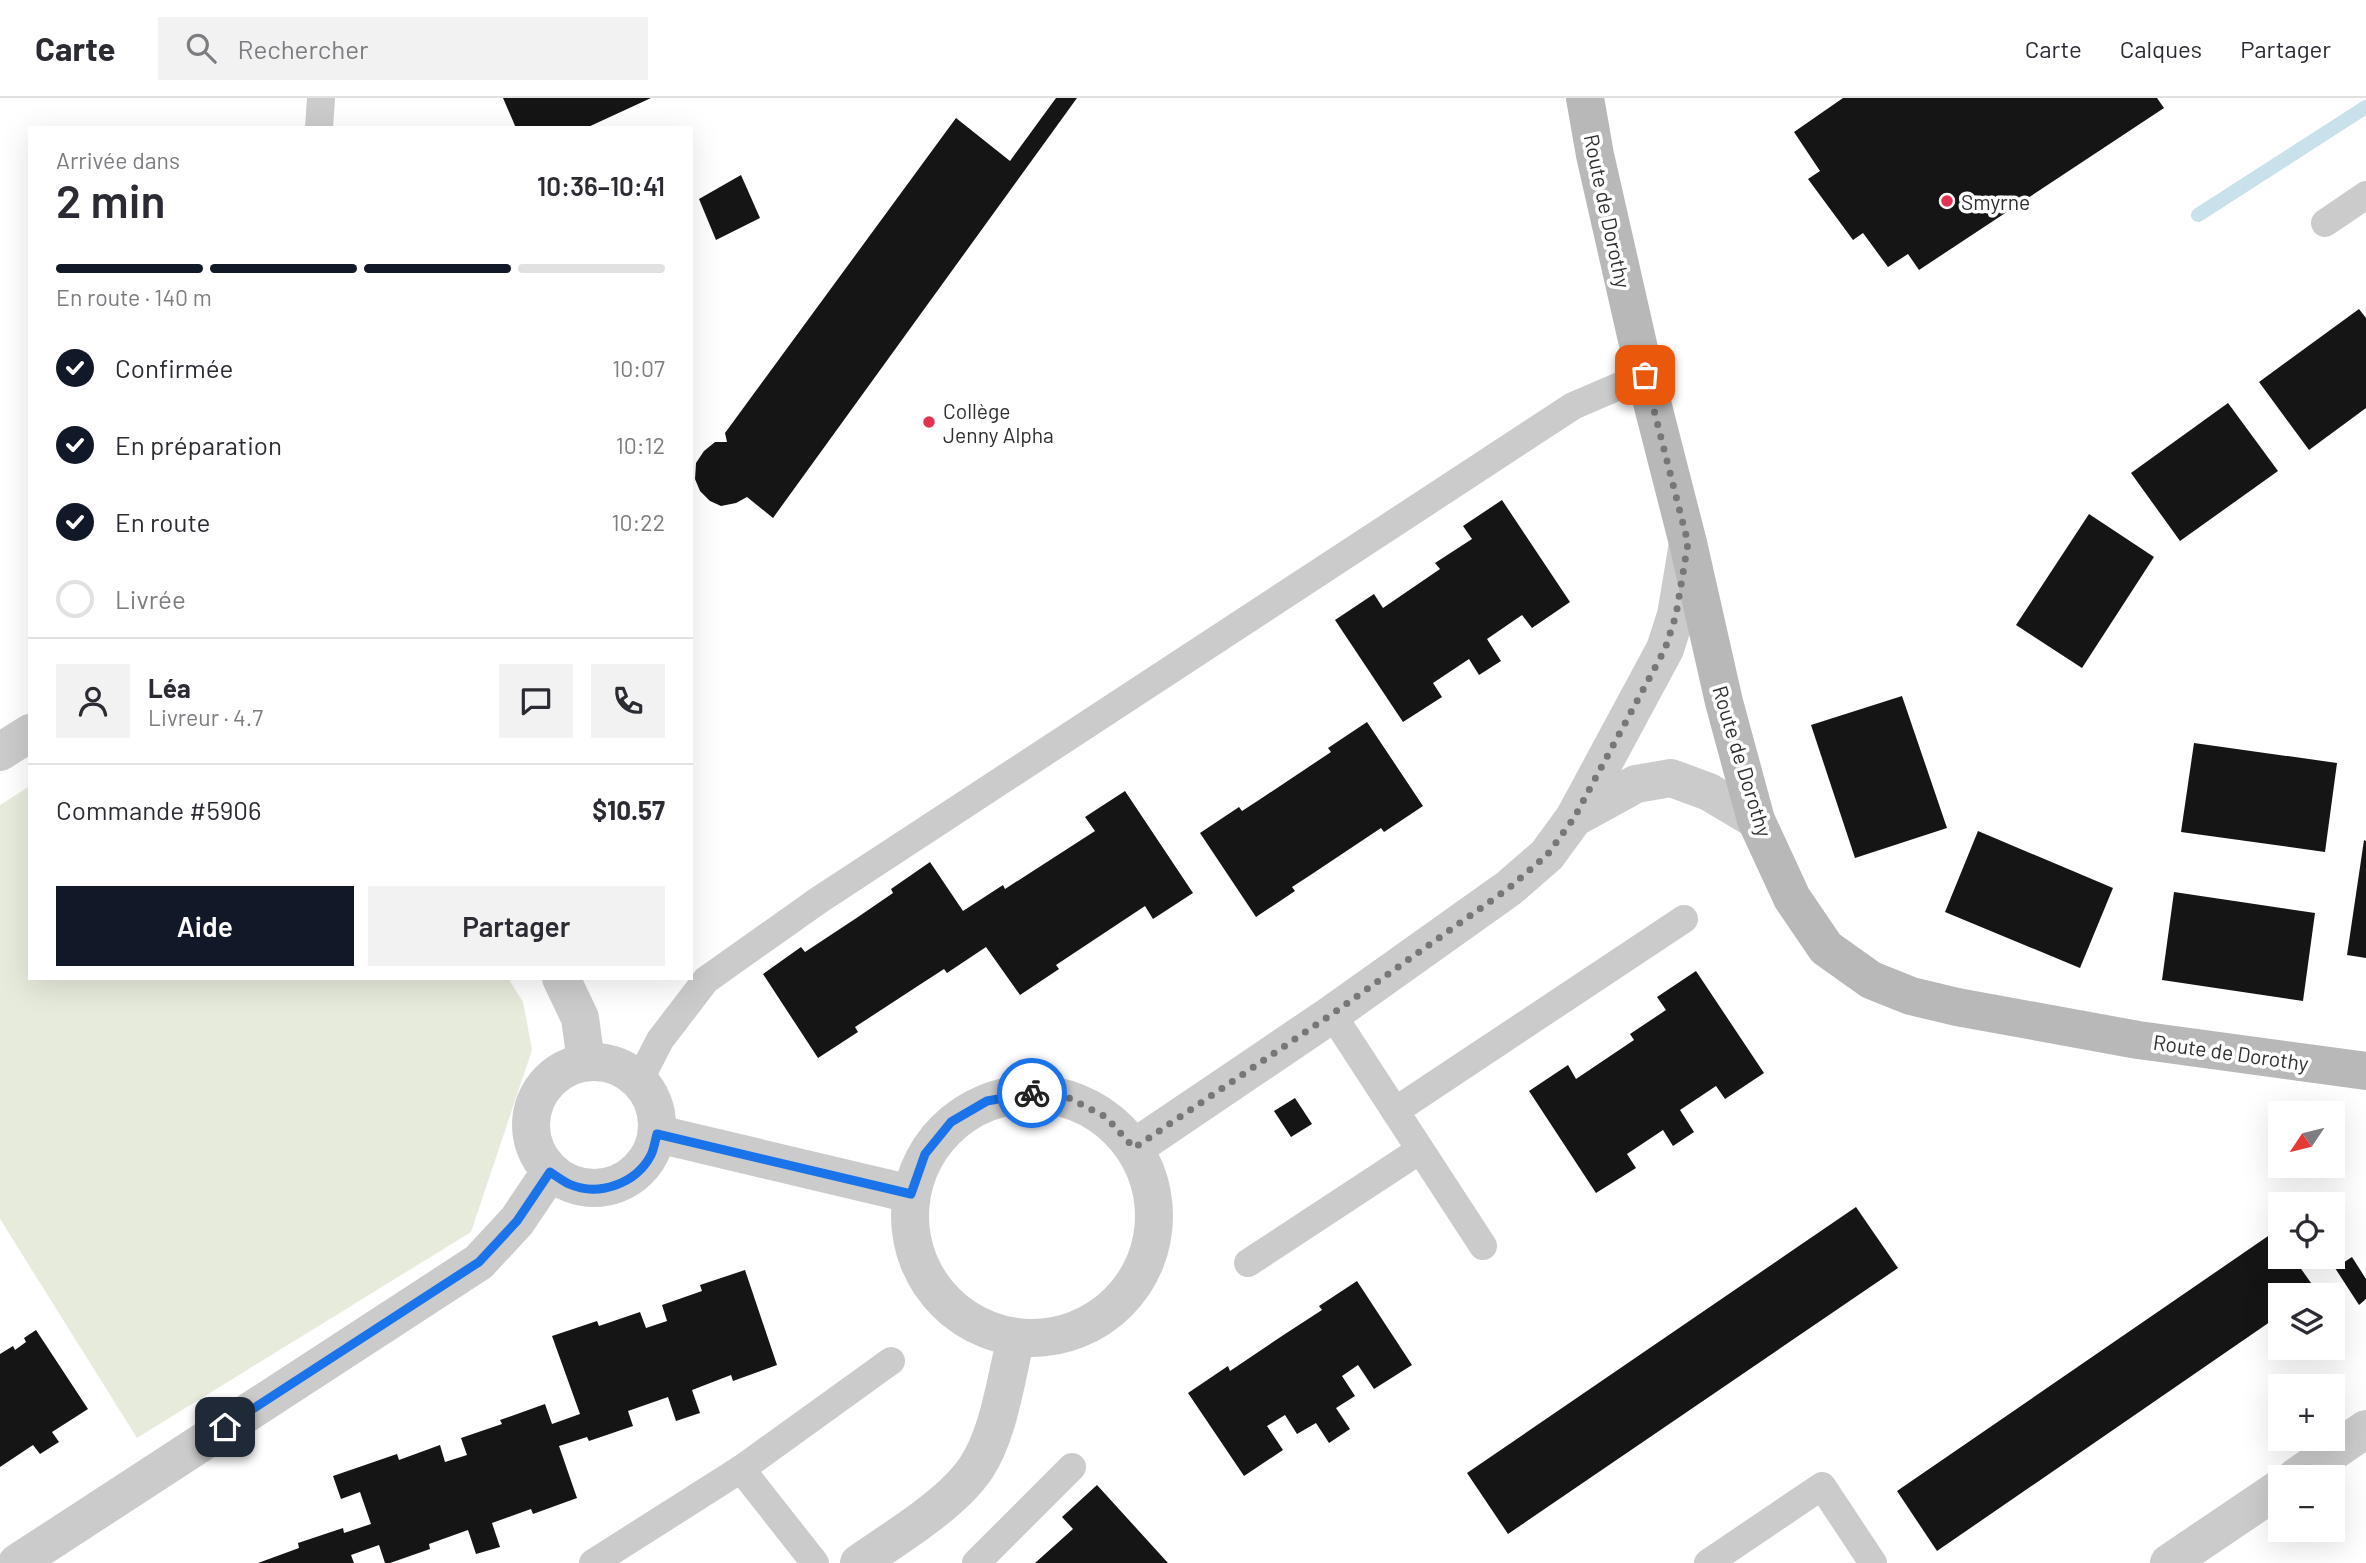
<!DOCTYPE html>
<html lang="fr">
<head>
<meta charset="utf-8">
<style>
  :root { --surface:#fff; --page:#f2f2f3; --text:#2b2b33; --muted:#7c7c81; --line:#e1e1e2; --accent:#111827 }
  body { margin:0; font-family:Barlow,sans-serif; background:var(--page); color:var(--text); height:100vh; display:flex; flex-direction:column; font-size:26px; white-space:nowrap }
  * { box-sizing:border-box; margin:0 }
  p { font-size:23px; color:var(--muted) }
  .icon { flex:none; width:38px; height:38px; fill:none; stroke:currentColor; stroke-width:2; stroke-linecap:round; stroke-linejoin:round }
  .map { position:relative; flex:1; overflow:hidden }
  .sheet { position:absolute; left:28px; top:28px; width:665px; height:854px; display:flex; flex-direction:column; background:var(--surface); border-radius:0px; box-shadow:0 7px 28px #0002 }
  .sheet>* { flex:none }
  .needle { width:46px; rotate:235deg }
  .controls { position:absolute; left:2268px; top:1003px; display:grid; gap:14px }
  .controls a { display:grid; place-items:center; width:77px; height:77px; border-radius:0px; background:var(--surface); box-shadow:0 7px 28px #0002; font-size:35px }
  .pin { position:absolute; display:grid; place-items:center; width:60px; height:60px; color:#fff; margin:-30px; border-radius:14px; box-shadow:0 4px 10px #0006 }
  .courier { position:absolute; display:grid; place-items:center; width:70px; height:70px; margin:-35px; border:5px solid #1a73e8; border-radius:50%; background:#fff; color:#222; box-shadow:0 2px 9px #0007 }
  .head em { font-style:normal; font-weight:600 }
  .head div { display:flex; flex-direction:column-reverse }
  .head { display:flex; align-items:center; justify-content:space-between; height:119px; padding:0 28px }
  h1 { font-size:46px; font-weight:600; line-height:52px }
  .bar { display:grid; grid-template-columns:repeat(4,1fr); gap:10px 7px; align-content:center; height:84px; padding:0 28px }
  .bar i { height:9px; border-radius:5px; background:var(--line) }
  .bar .active { background:var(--accent) }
  .bar p { grid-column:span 4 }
  .line { display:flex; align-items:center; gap:18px; padding:0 28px; border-top:2px solid var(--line) }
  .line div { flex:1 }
  .round { display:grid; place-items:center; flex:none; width:74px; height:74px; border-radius:0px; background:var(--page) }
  ol { padding:0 28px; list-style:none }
  li { display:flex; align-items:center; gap:21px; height:77px }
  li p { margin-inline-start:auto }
  li .icon { padding:7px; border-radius:50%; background:var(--accent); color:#fff; stroke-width:4 }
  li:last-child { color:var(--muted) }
  li i { width:38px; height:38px; border:4px solid var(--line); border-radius:50% }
  .action { display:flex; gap:14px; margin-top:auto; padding:14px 28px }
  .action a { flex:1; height:80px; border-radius:0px; background:var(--accent); color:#fff; font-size:28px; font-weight:600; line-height:80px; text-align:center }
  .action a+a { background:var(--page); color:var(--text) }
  header { display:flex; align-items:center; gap:42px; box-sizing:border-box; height:98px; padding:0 35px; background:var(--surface); border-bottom:2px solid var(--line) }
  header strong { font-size:33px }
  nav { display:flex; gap:38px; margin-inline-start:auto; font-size:24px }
  .search { width:490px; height:63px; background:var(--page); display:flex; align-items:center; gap:18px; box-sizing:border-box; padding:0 24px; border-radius:0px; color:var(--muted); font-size:26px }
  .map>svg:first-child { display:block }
  .green { fill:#e6ebdc }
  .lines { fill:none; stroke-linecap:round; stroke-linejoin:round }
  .stream { stroke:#c8e1eb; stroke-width:14 }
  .building { fill:#151515 }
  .lane { stroke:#cbcbcb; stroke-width:28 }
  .street { stroke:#cbcbcb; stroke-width:38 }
  .secondary { stroke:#b8b8b8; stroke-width:38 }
  .done { stroke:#777; stroke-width:7; stroke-dasharray:0 12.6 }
  .route { stroke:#1a73e8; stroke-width:9 }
  .poi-dot { fill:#e33251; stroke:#fff; stroke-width:2.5 }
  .labels { text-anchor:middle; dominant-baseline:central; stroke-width:7; stroke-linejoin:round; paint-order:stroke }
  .poi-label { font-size:21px; fill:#2e2e2e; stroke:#fff; text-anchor:start }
  .street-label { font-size:21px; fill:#2e2e2e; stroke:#fff }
</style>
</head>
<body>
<header>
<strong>Carte</strong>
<div class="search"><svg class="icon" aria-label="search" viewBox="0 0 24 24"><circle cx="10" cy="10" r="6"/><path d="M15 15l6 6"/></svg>Rechercher</div>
<nav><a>Carte</a><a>Calques</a><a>Partager</a></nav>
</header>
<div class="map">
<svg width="2366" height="1465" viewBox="0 0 2366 1465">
  <rect width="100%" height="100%" fill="#fff"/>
  <path class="green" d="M 30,688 L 30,880 L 508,880 L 523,904 L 532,952 L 471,1134 L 137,1340 L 0,1121 L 0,707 Z"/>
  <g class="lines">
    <path class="stream" d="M 2198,117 L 2366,9"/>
  </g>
  <g class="building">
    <path d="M 503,0 L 651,0 L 586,30 L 516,30 Z"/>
    <path d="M 1056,0 L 1077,0 L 773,420 L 747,399 L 736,405 L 721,408 L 710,403 L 700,393 L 695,381 L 696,365 L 704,353 L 715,344 L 727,344 L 725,335 L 956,20 L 1010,63 Z"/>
    <path d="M 1843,0 L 2157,0 L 2164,10 L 1919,172 L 1908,156 L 1888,169 L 1863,135 L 1853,142 L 1808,81 L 1820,73 L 1794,34 Z"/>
    <path d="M 741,77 L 760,120 L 716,142 L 699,101 Z"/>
    <path d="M 2359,211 L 2366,220 L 2366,310 L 2309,352 L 2259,284 Z"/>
    <path d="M 2228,305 L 2278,373 L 2180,443 L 2131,375 Z"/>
    <path d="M 1502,402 L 1570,504 L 1532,530 L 1522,517 L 1487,541 L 1501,563 L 1479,577 L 1469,561 L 1433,585 L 1442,599 L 1403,624 L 1335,522 L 1374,496 L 1383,510 L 1440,471 L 1435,465 L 1472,441 L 1463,428 Z"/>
    <path d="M 2089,416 L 2154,459 L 2082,570 L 2016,527 Z"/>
    <path d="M 1902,598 L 1947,730 L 1855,760 L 1811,627 Z"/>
    <path d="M 1367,624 L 1423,708 L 1384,734 L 1381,730 L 1309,778 L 1292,789 L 1295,793 L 1256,819 L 1200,735 L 1239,709 L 1242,713 L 1259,702 L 1331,654 L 1328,650 Z"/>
    <path d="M 2194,645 L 2337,665 L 2325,754 L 2181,734 Z"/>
    <path d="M 1125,693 L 1193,795 L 1153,821 L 1145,808 L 1056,867 L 1059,871 L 1020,897 L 986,849 L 947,875 L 944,871 L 927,882 L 855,929 L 858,934 L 818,960 L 763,876 L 801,849 L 805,854 L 858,819 L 893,795 L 891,791 L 930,764 L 963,813 L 1003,787 L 1005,791 L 1095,733 L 1085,719 Z"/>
    <path d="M 1978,733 L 2113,790 L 2080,870 L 1945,814 Z"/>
    <path d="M 2364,742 L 2366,743 L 2366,860 L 2347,857 Z"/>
    <path d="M 2174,794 L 2315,815 L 2303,903 L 2162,882 Z"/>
    <path d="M 1696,873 L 1764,975 L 1725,1001 L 1716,988 L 1680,1012 L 1694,1034 L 1673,1048 L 1663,1032 L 1627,1056 L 1636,1070 L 1596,1095 L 1529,993 L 1568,967 L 1576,981 L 1634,942 L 1630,936 L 1666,912 L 1657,899 Z"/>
    <path d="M 1295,1000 L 1312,1026 L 1291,1039 L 1274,1013 Z"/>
    <path d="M 1856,1109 L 1898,1170 L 1508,1436 L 1467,1375 Z"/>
    <path d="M 2274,1134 L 2280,1143 L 2280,1158 L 2292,1158 L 2316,1192 L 2309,1197 L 2280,1197 L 2280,1217 L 1937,1453 L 1897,1393 Z"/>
    <path d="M 2352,1159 L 2366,1181 L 2366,1201 L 2359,1207 L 2335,1170 Z"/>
    <path d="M 745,1172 L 777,1267 L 733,1283 L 731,1277 L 692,1292 L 700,1315 L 676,1323 L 668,1299 L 628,1313 L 633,1328 L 589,1343 L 587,1339 L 559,1348 L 577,1400 L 533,1416 L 531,1411 L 492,1425 L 500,1449 L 476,1456 L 468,1432 L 429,1446 L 430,1451 L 390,1465 L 385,1465 L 379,1447 L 351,1457 L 354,1465 L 258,1465 L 299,1450 L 298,1445 L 343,1430 L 344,1435 L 371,1426 L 360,1394 L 341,1401 L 333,1378 L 397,1356 L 399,1362 L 440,1347 L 445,1364 L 467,1357 L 461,1340 L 502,1326 L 500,1322 L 545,1306 L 552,1326 L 580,1316 L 552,1238 L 597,1223 L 599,1228 L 640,1214 L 646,1230 L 667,1223 L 662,1207 L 702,1193 L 700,1187 Z"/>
    <path d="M 1357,1183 L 1412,1267 L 1374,1291 L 1358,1267 L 1342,1278 L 1355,1298 L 1336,1310 L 1350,1331 L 1329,1345 L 1316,1325 L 1297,1336 L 1285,1317 L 1267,1328 L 1283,1352 L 1244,1378 L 1188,1295 L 1228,1268 L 1230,1273 L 1285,1236 L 1322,1212 L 1319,1208 Z"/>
    <path d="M 36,1232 L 88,1311 L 52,1334 L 59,1344 L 40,1356 L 33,1347 L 0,1369 L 0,1256 L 13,1248 L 15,1252 L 26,1244 L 24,1240 Z"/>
    <path d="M 1097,1387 L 1168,1465 L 1035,1465 L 1073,1431 L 1062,1419 Z"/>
  </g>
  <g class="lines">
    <g class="lane">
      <path d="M 319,30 L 321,0"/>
      <path d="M 2325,125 L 2366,97"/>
      <path d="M 1332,916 L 1483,1148"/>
      <path d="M 639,983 L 660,942 L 706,882 L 819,802 L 1573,308 L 1645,277"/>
      <path d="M 1395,1013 L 1684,821"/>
      <path d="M 1248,1165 L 1420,1052"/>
      <path d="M 741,1371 L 815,1465"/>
      <path d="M 593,1465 L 741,1371 L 891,1263"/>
      <path d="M 976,1465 L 1072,1369"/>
      <path d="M 1708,1465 L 1822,1388 L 1873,1465"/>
    </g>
    <g class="street">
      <path d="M 0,654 L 30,635"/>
      <path d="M 1574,720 L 1636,686 L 1671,680 L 1709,694 L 1756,722"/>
      <path d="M 561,880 L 580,920 L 586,964"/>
      <circle cx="594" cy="1027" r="63"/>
      <circle cx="1032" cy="1118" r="122"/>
      <path d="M 658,1036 L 911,1096"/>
      <path d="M 1134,1050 L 1332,916 L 1509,790 L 1547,757 L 1574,720 L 1665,551 L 1676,517 L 1688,445"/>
      <path d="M 2296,1379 L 2366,1331"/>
      <path d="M 17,1465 L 479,1164 L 517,1123 L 550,1074"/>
      <path d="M 859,1465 C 895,1440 952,1406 976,1370 C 999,1336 1006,1280 1016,1240"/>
      <path d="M 2169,1465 L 2280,1390"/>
    </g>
    <path class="secondary" d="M 1585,0 L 1595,57 L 1645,277 L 1688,445 L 1724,604 L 1756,722 L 1792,800 L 1826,850 L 1871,882 L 1911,898 L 1957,909 L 2138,942 L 2366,973"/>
  </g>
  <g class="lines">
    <path class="done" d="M 1032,995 L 1069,1000 L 1106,1019 L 1134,1050 L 1332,916 L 1509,790 L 1547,757 L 1574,720 L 1665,551 L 1676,517 L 1688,445 L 1645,277"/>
    <path class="route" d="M 225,1329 L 479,1164 L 517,1123 L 550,1074 C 556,1078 563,1083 569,1086 C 598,1099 636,1086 651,1057 C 654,1051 655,1043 657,1036 L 911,1096 L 925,1056 L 951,1024 L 987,1003 L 1032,995"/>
  </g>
  <g class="poi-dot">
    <circle cx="1947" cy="103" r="7"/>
    <circle cx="929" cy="324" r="7"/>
  </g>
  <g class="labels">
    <g class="poi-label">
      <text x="1961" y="103">Smyrne</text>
      <text x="943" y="312">Collège<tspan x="943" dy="24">Jenny Alpha</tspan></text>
    </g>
    <g class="street-label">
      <text transform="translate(1608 113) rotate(78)">Route de Dorothy</text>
      <text transform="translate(1743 663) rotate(73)">Route de Dorothy</text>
      <text transform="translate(2231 954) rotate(8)">Route de Dorothy</text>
    </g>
  </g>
</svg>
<div class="controls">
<a><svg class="needle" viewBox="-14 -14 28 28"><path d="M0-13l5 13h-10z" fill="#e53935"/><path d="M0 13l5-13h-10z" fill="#7c7c81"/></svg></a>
<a><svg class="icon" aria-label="locate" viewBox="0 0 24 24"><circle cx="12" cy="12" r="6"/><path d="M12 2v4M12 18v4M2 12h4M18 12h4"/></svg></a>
<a><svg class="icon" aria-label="layers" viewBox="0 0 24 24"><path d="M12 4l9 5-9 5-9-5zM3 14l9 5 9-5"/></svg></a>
<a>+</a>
<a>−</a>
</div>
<div class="pin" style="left:1645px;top:277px;background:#ea580c"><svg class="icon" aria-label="bag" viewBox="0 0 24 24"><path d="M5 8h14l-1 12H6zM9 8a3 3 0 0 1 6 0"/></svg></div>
<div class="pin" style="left:225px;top:1329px;background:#1f2937"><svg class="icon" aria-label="home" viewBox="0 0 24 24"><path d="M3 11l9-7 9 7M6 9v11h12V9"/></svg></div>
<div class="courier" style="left:1032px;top:995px"><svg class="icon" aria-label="bike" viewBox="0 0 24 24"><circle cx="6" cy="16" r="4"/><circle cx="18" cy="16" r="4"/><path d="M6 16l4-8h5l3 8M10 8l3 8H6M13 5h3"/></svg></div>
<section class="sheet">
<div class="head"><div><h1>2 min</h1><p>Arrivée dans</p></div><em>10:36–10:41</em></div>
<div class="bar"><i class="active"></i><i class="active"></i><i class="active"></i><i></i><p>En route · 140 m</p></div>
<ol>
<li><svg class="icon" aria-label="check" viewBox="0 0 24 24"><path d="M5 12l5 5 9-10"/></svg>Confirmée<p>10:07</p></li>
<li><svg class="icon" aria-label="check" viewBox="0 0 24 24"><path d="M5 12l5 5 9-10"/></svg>En préparation<p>10:12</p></li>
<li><svg class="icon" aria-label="check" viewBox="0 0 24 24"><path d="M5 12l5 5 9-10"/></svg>En route<p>10:22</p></li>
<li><i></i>Livrée</li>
</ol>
<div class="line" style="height:126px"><a class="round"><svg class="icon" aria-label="person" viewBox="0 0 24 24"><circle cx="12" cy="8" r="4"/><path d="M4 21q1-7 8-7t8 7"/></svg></a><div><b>Léa</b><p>Livreur · 4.7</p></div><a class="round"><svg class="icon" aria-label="chat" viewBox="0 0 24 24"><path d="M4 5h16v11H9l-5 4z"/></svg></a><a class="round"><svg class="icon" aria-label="phone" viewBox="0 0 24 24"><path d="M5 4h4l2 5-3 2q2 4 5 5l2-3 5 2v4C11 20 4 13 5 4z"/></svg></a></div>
<div class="line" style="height:91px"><div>Commande #5906</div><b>$10.57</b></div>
<div class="action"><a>Aide</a><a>Partager</a></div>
</section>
</div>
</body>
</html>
